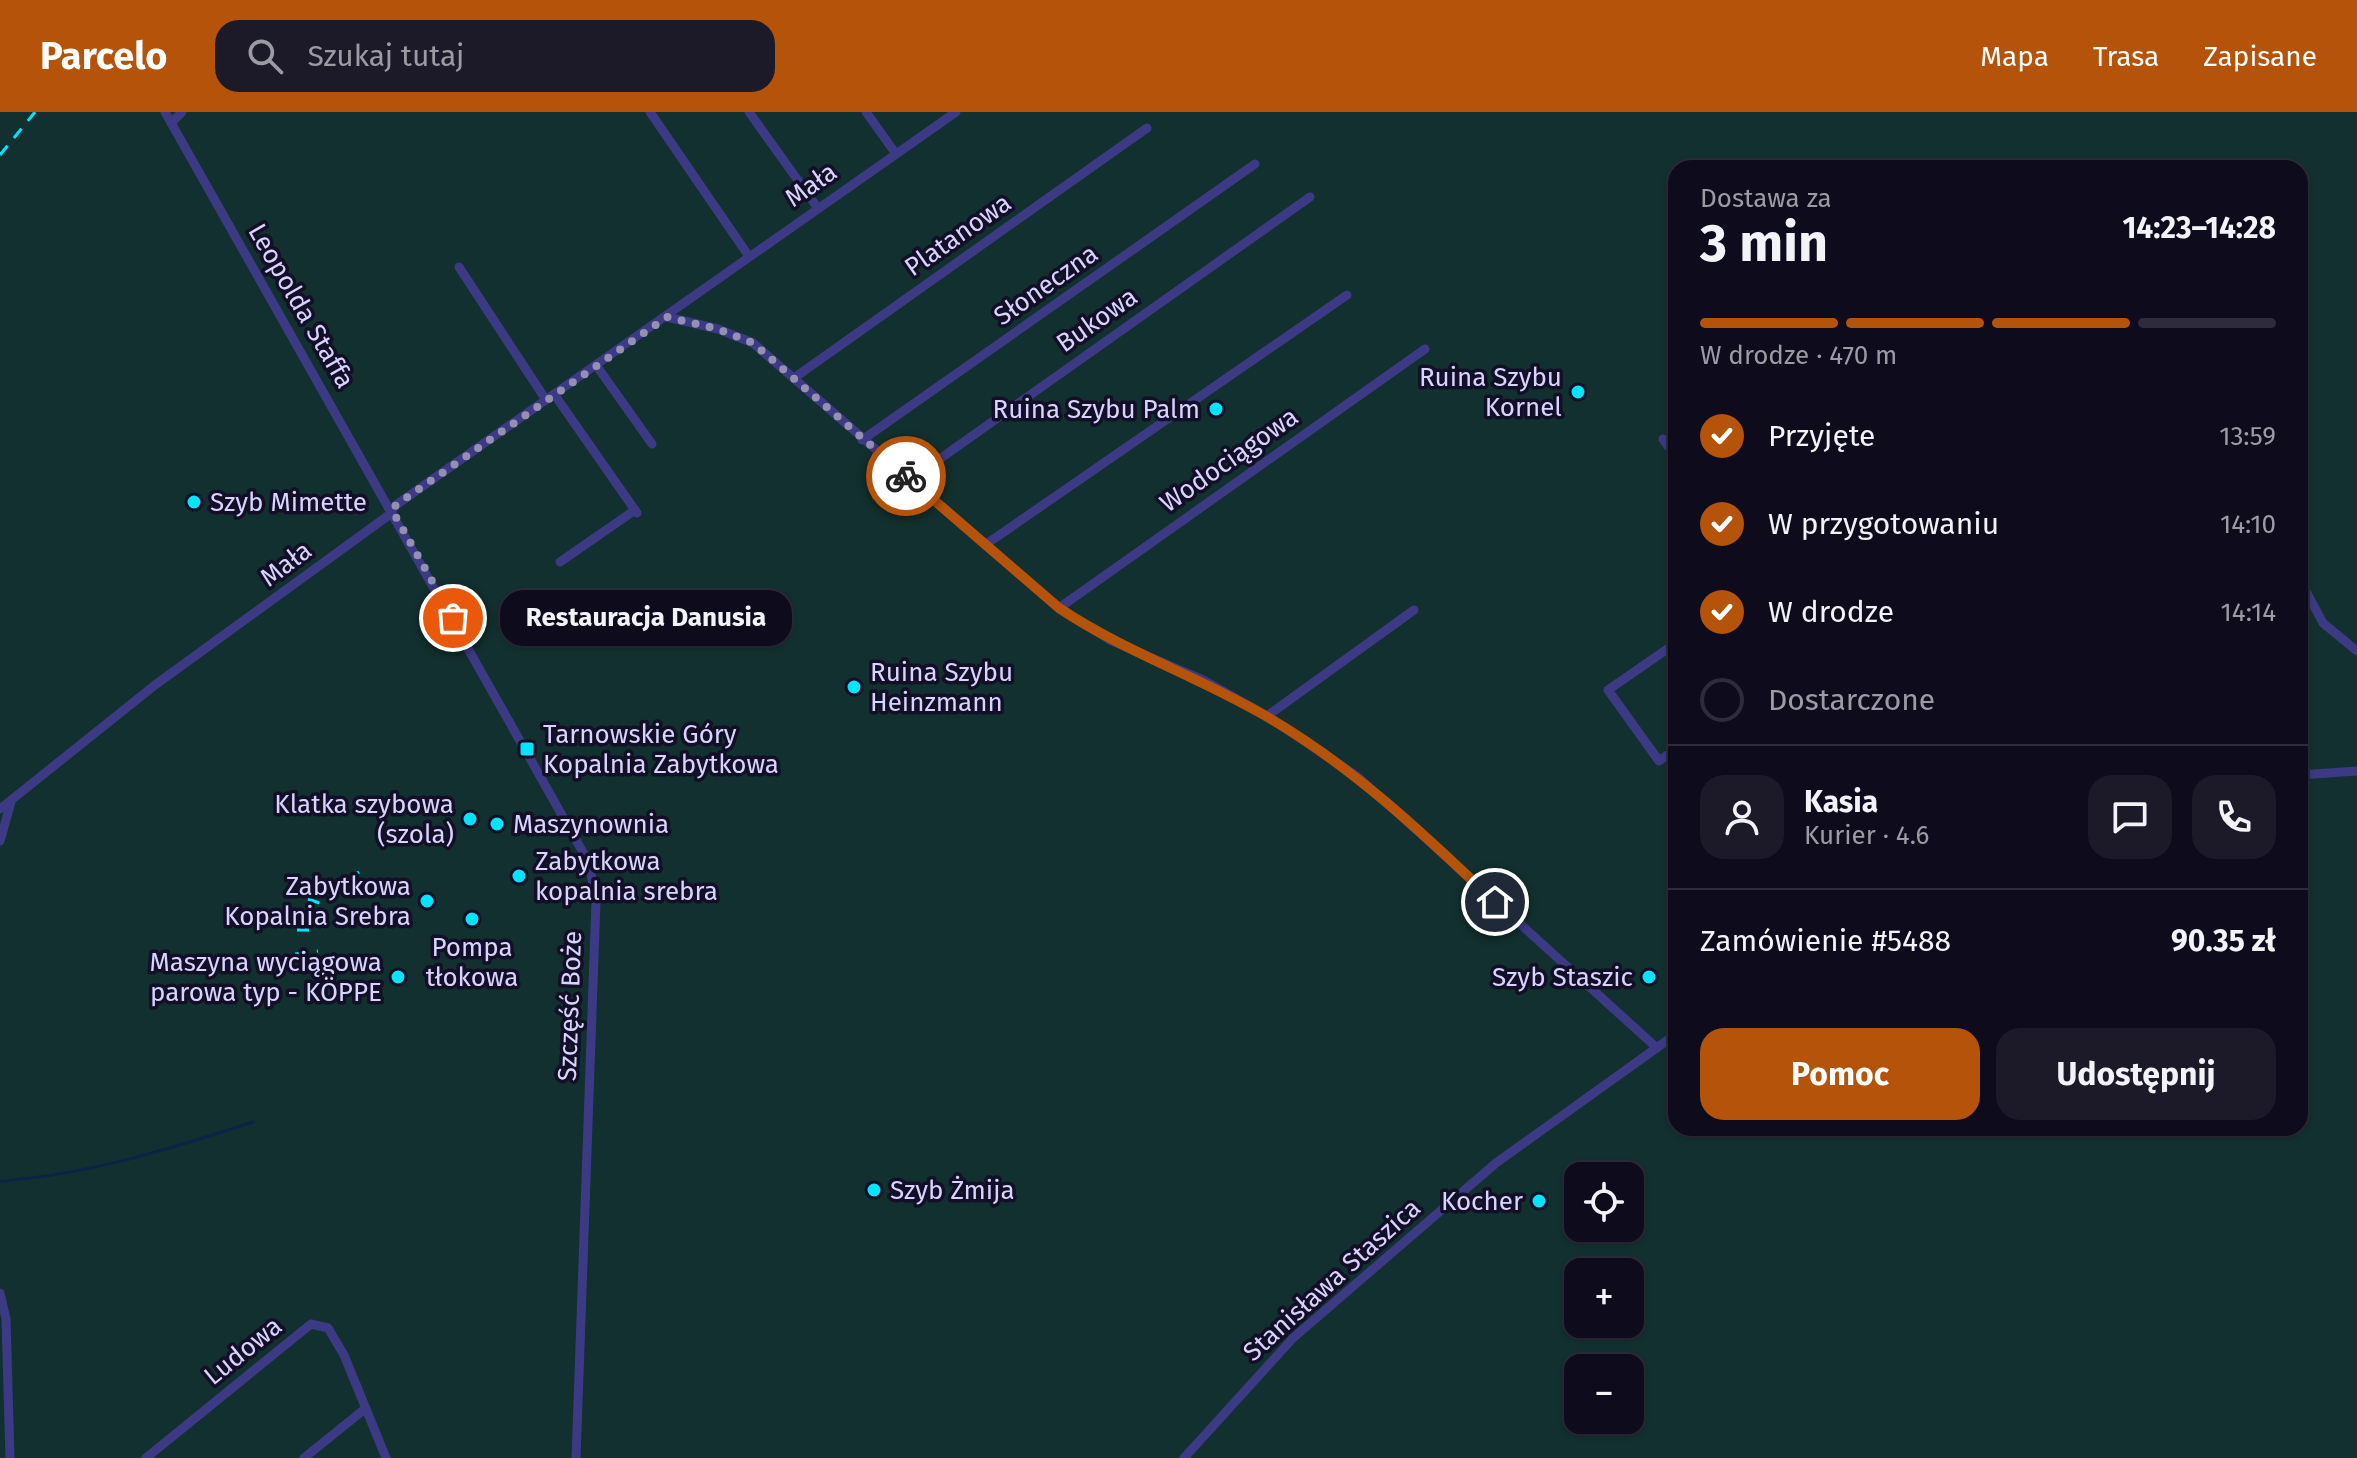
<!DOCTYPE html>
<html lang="pl">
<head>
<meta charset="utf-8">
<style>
  :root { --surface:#0e0b1c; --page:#1c1929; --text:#f1f3f6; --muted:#9b9ba3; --line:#2e2b3b; --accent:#b45309 }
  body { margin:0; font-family:"Fira Sans",sans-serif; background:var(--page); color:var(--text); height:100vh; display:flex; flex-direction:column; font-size:30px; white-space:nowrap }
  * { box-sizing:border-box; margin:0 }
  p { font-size:26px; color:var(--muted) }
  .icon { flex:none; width:44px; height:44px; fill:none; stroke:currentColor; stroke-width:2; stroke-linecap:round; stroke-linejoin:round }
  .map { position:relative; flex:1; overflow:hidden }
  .sheet { position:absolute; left:1668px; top:48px; width:640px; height:976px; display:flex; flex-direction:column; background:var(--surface); border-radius:24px; box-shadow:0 2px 6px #0004,0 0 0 2px var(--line) }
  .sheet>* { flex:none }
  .tools { position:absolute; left:1564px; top:1050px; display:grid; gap:16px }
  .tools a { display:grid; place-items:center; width:80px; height:80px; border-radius:16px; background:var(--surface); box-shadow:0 2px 6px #0004,0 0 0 2px var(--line); font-size:40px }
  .pin { position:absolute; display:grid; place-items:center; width:68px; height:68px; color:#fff; margin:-34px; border:4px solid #fff; border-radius:50%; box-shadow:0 2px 8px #0007 }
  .courier { position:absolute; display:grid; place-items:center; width:80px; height:80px; margin:-40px; border:6px solid #b45309; border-radius:50%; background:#fff; color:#222; box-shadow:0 2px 10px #0007 }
  .bubble { position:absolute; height:56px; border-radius:24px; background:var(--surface); box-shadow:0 2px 6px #0004,0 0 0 2px var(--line); font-size:26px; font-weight:700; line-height:56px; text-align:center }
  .overview em { font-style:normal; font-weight:700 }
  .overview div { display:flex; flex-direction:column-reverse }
  .overview { display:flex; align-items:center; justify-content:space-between; height:136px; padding:0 32px }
  h1 { font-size:52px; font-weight:700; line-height:60px }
  .bar { display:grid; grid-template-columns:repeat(4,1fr); gap:12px 8px; align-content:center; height:96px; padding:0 32px }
  .bar i { height:10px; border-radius:6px; background:var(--line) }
  .bar .active { background:var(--accent) }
  .bar p { grid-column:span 4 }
  .line { display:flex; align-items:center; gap:20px; padding:0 32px; border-top:2px solid var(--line) }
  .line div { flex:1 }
  .round { display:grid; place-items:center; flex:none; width:84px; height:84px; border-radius:24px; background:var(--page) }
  ol { padding:0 32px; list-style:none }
  li { display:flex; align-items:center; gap:24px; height:88px }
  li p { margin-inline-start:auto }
  li .icon { padding:8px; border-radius:50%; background:var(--accent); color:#fff; stroke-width:4 }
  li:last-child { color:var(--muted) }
  li i { width:44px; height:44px; border:4px solid var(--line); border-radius:50% }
  .primary-button { display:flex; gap:16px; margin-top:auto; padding:16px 32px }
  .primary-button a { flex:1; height:92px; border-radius:24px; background:var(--accent); color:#fff; font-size:32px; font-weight:700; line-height:92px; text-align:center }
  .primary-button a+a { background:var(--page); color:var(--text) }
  header { display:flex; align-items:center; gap:48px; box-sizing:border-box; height:112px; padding:0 40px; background:var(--accent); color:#fff }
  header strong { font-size:38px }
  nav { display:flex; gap:44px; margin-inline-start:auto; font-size:28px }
  .search { width:560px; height:72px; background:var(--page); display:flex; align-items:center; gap:20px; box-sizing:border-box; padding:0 28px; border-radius:24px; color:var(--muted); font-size:30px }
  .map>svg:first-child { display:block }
  .green { fill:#12302f; fill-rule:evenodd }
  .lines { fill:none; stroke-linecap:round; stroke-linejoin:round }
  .stream { stroke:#0c2248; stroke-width:3 }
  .minor { stroke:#3d3a85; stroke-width:9 }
  .rail { stroke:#00e5ff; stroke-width:3; stroke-dasharray:12 10; stroke-linecap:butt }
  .done { stroke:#948fb3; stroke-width:8; stroke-dasharray:0 14.4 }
  .route { stroke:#b45309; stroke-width:10 }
  .poi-dot { fill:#00e5ff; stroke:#130f26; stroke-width:3 }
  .labels { text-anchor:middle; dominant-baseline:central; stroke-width:7; stroke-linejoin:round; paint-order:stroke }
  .street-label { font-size:26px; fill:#d9d4ff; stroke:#130f26 }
  .poi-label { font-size:26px; fill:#d9d4ff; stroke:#130f26; text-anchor:end }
</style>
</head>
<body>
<header>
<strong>Parcelo</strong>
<div class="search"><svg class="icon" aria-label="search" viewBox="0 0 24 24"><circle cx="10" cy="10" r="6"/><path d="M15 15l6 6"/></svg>Szukaj tutaj</div>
<nav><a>Mapa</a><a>Trasa</a><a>Zapisane</a></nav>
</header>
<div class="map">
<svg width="2357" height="1346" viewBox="0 0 2357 1346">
  <rect width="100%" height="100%" fill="#130f26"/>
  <path class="green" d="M 0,0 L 2357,0 L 2357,1346 L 0,1346 ZM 1676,56 L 2300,56 L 2300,1016 L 1676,1016 ZM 1578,1064 L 1630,1064 L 1630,1116 L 1578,1116 ZM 1578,1160 L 1630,1160 L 1630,1212 L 1578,1212 ZM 1578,1256 L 1630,1256 L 1630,1308 L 1578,1308 Z"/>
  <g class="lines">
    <path class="stream" d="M 0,1069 C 87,1063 170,1037 253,1010"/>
    <g class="minor">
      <path d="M 165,0 L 589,751 L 596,789 L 576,1346"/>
      <path d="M 650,0 L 748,143"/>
      <path d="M 749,0 L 817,95"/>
      <path d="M 866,0 L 896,42"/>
      <path d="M 171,11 L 182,0"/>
      <path d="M 459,155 L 546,288"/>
      <path d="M 667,205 L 718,217 L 753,231 L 1059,496 L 1110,528 L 1203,568 L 1267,604 L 1358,665 L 1657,936"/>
      <path d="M 596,253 L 652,332"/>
      <path d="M 794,266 L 1147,16"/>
      <path d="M 554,282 L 637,401"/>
      <path d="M 1663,327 L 1676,346"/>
      <path d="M 862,328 L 1255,52"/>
      <path d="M 910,368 L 1310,85"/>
      <path d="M 985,433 L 1347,183"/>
      <path d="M 560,450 L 635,398"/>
      <path d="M 2300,468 L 2323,511 L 2357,539"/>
      <path d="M 1059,496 L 1425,237"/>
      <path d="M 1676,531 L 1608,578 L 1659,649 L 1676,637"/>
      <path d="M 1267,604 L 1414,498"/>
      <path d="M 2300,663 L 2357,659"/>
      <path d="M 0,697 L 155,573 L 356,427 L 389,403 L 396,393 L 956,0"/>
      <path d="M 0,729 L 11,690"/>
      <path d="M 0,1181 L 6,1207 L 10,1346"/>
      <path d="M 146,1346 L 311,1212 L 328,1216 L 344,1243 L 386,1346"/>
      <path d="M 304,1346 L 366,1296"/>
      <path d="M 1184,1346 L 1293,1226 L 1496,1051 L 1676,922"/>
    </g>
    <g class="rail">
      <path d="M 0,43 L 35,0"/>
      <path d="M 354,763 L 359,760"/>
      <path d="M 308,787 L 322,792"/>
      <path d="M 297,818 L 315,818"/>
      <path d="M 295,842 L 318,839"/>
      <path d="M 311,855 L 324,852"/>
    </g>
  </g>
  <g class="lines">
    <path class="done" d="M 453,506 L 392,398 L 396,393 L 667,205 L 718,217 L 753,231 L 906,364"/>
    <path class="route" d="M 906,364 L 1059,496 C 1123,539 1197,564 1264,603 C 1351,653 1423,721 1495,790"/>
  </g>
  <g class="poi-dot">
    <circle cx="1578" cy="280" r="8"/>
    <circle cx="1216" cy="297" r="8"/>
    <circle cx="194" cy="390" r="8"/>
    <circle cx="854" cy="575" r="8"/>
    <rect x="519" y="629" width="16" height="16" rx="4"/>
    <circle cx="470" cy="707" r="8"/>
    <circle cx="497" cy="712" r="8"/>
    <circle cx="519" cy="764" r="8"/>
    <circle cx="427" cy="789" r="8"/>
    <circle cx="472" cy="807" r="8"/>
    <circle cx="398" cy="865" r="8"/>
    <circle cx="1649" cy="865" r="8"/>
    <circle cx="874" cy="1078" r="8"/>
    <circle cx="1539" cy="1089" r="8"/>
  </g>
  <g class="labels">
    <g class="street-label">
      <text transform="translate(811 73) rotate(-35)">Mała</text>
      <text transform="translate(958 123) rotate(-35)">Platanowa</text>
      <text transform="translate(1046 173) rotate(-35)">Słoneczna</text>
      <text transform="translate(301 194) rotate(60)">Leopolda Staffa</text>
      <text transform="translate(1097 208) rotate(-35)">Bukowa</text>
      <text transform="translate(1229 348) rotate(-35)">Wodociągowa</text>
      <text transform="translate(286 452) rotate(-37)">Mała</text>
      <text transform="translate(570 894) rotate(-88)">Szczęść Boże</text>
      <text transform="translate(1332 1168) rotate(-42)">Stanisława Staszica</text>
      <text transform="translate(243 1239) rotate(-39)">Ludowa</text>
    </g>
    <g class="poi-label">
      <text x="1562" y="265">Ruina Szybu<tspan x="1562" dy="30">Kornel</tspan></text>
      <text x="1200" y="297">Ruina Szybu Palm</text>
      <text x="210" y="390" text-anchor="start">Szyb Mimette</text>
      <text x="870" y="560" text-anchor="start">Ruina Szybu<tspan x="870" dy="30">Heinzmann</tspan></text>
      <text x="543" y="622" text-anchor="start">Tarnowskie Góry<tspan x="543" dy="30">Kopalnia Zabytkowa</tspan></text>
      <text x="454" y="692">Klatka szybowa<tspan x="454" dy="30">(szola)</tspan></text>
      <text x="513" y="712" text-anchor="start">Maszynownia</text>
      <text x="535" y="749" text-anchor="start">Zabytkowa<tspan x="535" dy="30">kopalnia srebra</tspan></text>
      <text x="411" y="774">Zabytkowa<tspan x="411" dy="30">Kopalnia Srebra</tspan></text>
      <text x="472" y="835" text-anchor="middle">Pompa<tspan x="472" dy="30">tłokowa</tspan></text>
      <text x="382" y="850">Maszyna wyciągowa<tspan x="382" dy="30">parowa typ - KÖPPE</tspan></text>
      <text x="1633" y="865">Szyb Staszic</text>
      <text x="890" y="1078" text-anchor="start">Szyb Żmija</text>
      <text x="1523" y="1089">Kocher</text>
    </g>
  </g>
</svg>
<div class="tools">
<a><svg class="icon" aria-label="locate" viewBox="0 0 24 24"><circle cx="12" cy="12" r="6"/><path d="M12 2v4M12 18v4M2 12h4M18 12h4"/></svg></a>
<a>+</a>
<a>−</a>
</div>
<div class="pin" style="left:453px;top:506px;background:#ea580c"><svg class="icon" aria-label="bag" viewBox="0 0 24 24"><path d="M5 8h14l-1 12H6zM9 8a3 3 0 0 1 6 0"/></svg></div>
<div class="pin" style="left:1495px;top:790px;background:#1f2937"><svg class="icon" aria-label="home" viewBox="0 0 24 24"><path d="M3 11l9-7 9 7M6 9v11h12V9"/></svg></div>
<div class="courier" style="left:906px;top:364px"><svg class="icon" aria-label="bike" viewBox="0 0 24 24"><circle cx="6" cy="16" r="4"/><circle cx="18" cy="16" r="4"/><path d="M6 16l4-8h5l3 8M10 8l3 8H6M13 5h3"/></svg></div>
<div class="bubble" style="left:500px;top:478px;width:292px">Restauracja Danusia</div>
<section class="sheet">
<div class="overview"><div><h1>3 min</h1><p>Dostawa za</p></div><em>14:23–14:28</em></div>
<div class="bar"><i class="active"></i><i class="active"></i><i class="active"></i><i></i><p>W drodze · 470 m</p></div>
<ol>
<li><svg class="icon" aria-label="check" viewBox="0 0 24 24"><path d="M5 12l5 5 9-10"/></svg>Przyjęte<p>13:59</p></li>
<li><svg class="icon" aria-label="check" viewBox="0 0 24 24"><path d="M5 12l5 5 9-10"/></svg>W przygotowaniu<p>14:10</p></li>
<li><svg class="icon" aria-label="check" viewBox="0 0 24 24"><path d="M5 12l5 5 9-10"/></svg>W drodze<p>14:14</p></li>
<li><i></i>Dostarczone</li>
</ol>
<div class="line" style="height:144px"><a class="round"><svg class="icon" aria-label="person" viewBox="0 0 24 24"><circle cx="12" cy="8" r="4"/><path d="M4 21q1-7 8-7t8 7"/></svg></a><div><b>Kasia</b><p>Kurier · 4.6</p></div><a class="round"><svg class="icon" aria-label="chat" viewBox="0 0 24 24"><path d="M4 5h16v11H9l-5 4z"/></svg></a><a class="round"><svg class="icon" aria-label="phone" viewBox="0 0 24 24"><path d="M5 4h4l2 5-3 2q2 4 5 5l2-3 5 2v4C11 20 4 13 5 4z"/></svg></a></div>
<div class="line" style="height:104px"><div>Zamówienie #5488</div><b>90.35 zł</b></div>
<div class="primary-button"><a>Pomoc</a><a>Udostępnij</a></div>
</section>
</div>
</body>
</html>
